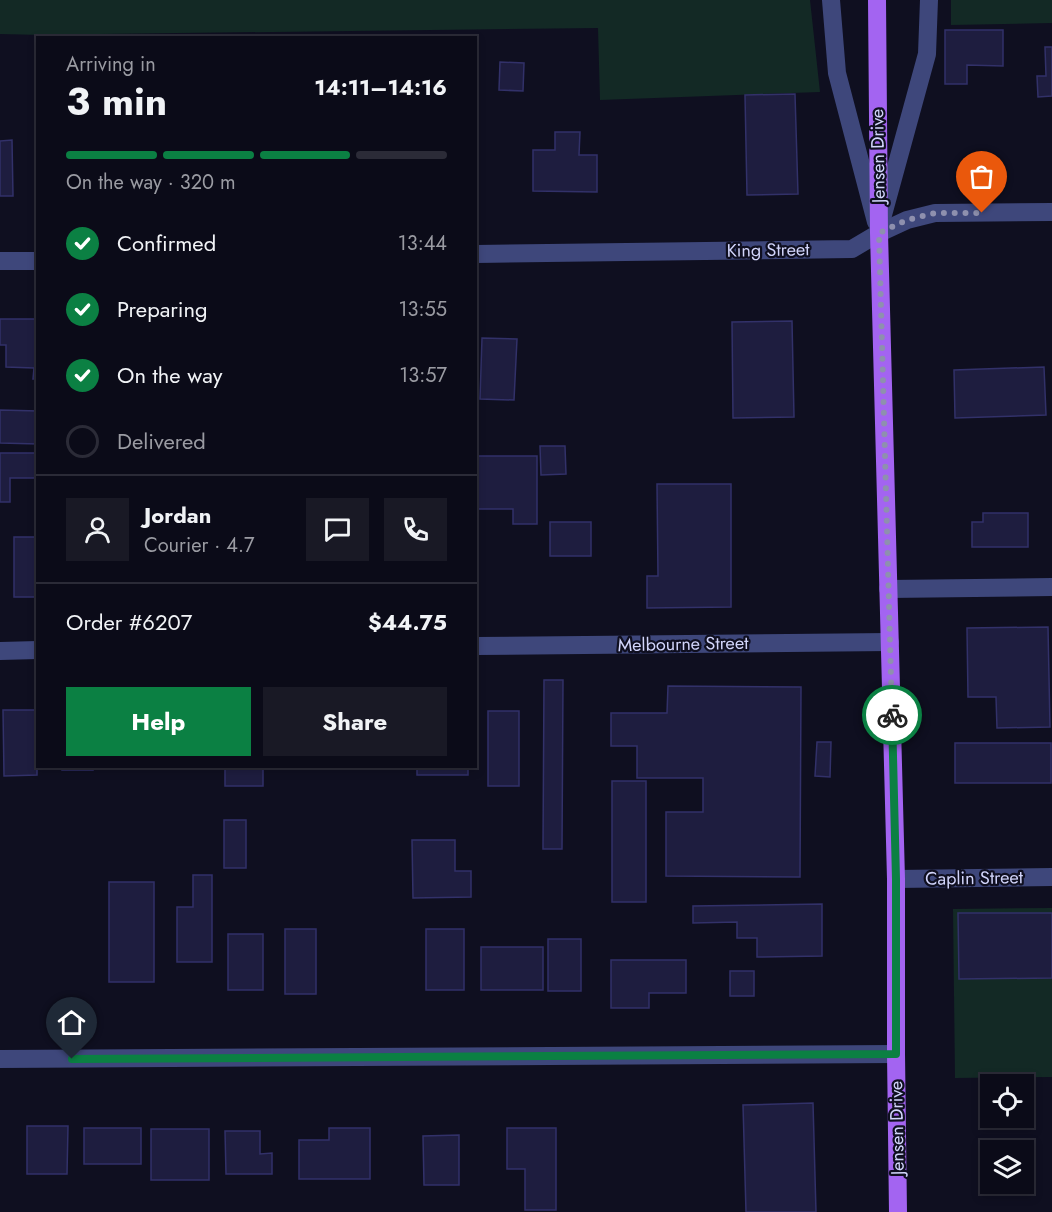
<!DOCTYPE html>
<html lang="en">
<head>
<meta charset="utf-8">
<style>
  :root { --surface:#0b0b18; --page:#191925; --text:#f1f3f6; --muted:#9a9ba2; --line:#2b2b37; --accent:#0b8043 }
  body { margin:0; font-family:Jost,sans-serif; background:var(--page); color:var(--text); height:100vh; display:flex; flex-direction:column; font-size:22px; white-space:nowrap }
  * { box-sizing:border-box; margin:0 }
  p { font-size:20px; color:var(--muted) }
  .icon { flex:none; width:33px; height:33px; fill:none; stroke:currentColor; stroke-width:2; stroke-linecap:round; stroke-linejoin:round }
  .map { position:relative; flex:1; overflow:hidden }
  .details { position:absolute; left:36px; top:36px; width:441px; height:732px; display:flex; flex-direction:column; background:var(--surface); border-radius:0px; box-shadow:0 3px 9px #0003,0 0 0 2px var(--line) }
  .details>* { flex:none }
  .tools { position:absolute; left:980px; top:1074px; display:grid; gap:12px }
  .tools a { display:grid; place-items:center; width:54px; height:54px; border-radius:0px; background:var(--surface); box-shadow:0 3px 9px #0003,0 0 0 2px var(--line); font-size:30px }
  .pin { position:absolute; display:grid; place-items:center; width:51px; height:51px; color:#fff; margin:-62px -26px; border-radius:50% 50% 50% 0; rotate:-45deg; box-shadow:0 0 6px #0007 }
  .pin .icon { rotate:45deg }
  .courier { position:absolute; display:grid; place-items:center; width:60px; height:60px; margin:-30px; border:4px solid #0b8043; border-radius:50%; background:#fff; color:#222; box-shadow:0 2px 8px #0007 }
  .headline em { font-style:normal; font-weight:700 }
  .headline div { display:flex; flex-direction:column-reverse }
  .headline { display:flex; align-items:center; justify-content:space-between; height:102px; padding:0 30px }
  h1 { font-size:39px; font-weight:700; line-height:45px }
  .bar { display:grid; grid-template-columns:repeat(4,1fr); gap:9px 6px; align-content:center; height:72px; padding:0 30px }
  .bar i { height:8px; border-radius:4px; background:var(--line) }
  .bar .current { background:var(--accent) }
  .bar p { grid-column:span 4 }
  .line { display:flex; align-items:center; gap:15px; padding:0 30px; border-top:2px solid var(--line) }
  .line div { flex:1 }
  .round { display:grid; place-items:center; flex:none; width:63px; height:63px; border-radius:0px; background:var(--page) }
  ol { padding:0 30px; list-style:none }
  li { display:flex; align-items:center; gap:18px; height:66px }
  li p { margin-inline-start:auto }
  li .icon { padding:6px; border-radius:50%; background:var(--accent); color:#fff; stroke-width:4 }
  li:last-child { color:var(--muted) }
  li i { width:33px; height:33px; border:3px solid var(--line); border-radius:50% }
  .primary-button { display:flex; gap:12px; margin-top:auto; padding:12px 30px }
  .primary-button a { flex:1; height:69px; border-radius:0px; background:var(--accent); color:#fff; font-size:24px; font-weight:700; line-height:69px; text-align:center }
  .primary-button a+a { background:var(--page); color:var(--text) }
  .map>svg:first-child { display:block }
  .green { fill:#132925 }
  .building { fill:#1e1d3f; stroke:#323169; stroke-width:1.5 }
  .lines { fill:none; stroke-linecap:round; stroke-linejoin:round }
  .minor { stroke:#3e477b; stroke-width:18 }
  .major { stroke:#a364f1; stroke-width:18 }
  .done { stroke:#8e90ae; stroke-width:6; stroke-dasharray:0 10.8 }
  .route { stroke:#0b8043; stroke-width:8 }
  .labels { text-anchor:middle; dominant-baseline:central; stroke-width:4.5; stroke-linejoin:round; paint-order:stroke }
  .street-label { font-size:18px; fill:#d2d5fb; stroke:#0f0f20 }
</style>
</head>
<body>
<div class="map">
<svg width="1052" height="1212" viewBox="0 0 1052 1212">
  <rect width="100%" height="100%" fill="#0f0f20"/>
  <g class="green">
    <path d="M 0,0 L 810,0 L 820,92 L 600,100 L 598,28 L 100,34 L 99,37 L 44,38 L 43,35 L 0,34 Z"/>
    <path d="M 951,0 L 1052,0 L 1052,23 L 951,25 Z"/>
    <path d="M 1052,908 L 1052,1077 L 955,1078 L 953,909 Z"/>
  </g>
  <g class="building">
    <path d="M 945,30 L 1003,30 L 1003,66 L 967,65 L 967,84 L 945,84 Z"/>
    <path d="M 1045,47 L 1052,47 L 1052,96 L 1038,97 L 1037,76 L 1046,76 Z"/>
    <path d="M 500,62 L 524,63 L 523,91 L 499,90 Z"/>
    <path d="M 795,94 L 798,194 L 747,195 L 745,95 Z"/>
    <path d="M 555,132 L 580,132 L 579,155 L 597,155 L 597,192 L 533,191 L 533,150 L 555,150 Z"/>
    <path d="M 12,140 L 13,196 L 0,196 L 0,141 Z"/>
    <path d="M 0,319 L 38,319 L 38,379 L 33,379 L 34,368 L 6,367 L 6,345 L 0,345 Z"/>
    <path d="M 792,321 L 794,417 L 733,418 L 732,322 Z"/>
    <path d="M 482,338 L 517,339 L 514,400 L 480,399 Z"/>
    <path d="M 1044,367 L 1046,415 L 955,418 L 954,370 Z"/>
    <path d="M 0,410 L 38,411 L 38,444 L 0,443 Z"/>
    <path d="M 540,446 L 565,446 L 566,474 L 541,475 Z"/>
    <path d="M 0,453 L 36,453 L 36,478 L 10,478 L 10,502 L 0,502 Z"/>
    <path d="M 476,456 L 537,456 L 537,524 L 513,524 L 513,509 L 476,509 Z"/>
    <path d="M 657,484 L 731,484 L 731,607 L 647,608 L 647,576 L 658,576 Z"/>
    <path d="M 983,513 L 1028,513 L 1028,547 L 972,547 L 972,522 L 983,522 Z"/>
    <rect x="550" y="522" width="41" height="34"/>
    <rect x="14" y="537" width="24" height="60"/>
    <path d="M 1048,627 L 1050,727 L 997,728 L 996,697 L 968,697 L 967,628 Z"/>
    <path d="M 544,680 L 563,680 L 562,849 L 543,849 Z"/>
    <path d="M 668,686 L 801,687 L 800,877 L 666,876 L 666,812 L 703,812 L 703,778 L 637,778 L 637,746 L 611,746 L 611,713 L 667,713 Z"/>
    <path d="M 3,710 L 37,710 L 37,775 L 4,776 Z"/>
    <rect x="488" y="711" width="31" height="75"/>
    <path d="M 817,742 L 831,742 L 830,777 L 815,776 Z"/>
    <rect x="955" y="743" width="96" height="40"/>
    <rect x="62" y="766" width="31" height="4"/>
    <rect x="225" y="766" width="38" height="20"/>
    <rect x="417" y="766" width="51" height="9"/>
    <rect x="612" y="781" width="34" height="121"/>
    <rect x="224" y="820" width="22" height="48"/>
    <path d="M 412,840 L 455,840 L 455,871 L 471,871 L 471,897 L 413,898 Z"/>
    <path d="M 193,875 L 212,875 L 212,962 L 177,962 L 177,907 L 193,907 Z"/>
    <rect x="109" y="882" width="45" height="100"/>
    <path d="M 822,904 L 822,956 L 757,957 L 757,938 L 737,938 L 737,922 L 693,923 L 693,906 Z"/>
    <path d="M 958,913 L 1052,913 L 1052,978 L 959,979 Z"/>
    <rect x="285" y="929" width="31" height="65"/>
    <rect x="426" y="929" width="38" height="61"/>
    <rect x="228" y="934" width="35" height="56"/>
    <rect x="548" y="939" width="33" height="52"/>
    <rect x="481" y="947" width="62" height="43"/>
    <path d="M 611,960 L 686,960 L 686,993 L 649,993 L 649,1008 L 611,1008 Z"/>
    <rect x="730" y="971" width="24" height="25"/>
    <path d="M 813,1103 L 816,1212 L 746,1212 L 743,1105 Z"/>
    <path d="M 27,1126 L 68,1126 L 67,1174 L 27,1174 Z"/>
    <rect x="84" y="1128" width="57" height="36"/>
    <path d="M 329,1128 L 370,1128 L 370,1179 L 299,1179 L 299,1140 L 329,1140 Z"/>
    <path d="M 507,1128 L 556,1128 L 556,1210 L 525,1210 L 525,1169 L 507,1169 Z"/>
    <rect x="151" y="1129" width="58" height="51"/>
    <path d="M 225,1131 L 260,1131 L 260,1154 L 272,1153 L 272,1174 L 226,1174 Z"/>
    <path d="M 459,1135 L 459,1185 L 424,1185 L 423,1136 Z"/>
  </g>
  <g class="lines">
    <g class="minor">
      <path d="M 831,0 L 837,73 L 876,222"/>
      <path d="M 881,222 L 927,54 L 929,0"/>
      <path d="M 476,254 L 852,249 L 879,233 L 907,220 L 935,213 L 1052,212"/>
      <path d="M 0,261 L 38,261"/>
      <path d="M 888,589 L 1052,587"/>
      <path d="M 476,646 L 890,642"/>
      <path d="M 0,651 L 38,650"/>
      <path d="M 896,879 L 1052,877"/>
      <path d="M 0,1059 L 896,1054"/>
    </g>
    <path class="major" d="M 877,0 L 879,233 L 896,879 L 896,1054 L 898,1212"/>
  </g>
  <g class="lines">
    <path class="done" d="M 892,715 L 879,233 L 907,220 L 935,213 L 982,213"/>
    <path class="route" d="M 72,1059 L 896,1054 L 896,879 L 892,715"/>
  </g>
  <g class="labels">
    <g class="street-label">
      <text transform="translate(878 156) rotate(-91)">Jensen Drive</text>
      <text transform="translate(768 250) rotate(-1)">King Street</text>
      <text transform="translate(683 644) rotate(-1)">Melbourne Street</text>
      <text transform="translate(974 878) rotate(-1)">Caplin Street</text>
      <text transform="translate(897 1128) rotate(-91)">Jensen Drive</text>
    </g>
  </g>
</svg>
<div class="tools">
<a><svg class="icon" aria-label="locate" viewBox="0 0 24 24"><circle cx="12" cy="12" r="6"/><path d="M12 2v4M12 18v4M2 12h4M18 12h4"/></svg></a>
<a><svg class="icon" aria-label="layers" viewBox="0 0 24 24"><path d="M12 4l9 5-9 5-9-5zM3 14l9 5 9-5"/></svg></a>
</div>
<div class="pin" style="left:982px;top:213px;background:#ea580c"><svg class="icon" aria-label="bag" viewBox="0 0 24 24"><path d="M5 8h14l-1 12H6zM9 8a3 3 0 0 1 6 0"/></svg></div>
<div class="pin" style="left:72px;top:1059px;background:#1f2937"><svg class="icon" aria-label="home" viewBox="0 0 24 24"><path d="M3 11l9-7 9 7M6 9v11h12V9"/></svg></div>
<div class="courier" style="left:892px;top:715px"><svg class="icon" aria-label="bike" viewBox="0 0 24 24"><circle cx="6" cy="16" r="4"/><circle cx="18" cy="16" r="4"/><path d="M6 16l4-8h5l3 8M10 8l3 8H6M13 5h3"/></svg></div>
<section class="details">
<div class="headline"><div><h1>3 min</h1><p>Arriving in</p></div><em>14:11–14:16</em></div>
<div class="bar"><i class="current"></i><i class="current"></i><i class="current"></i><i></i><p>On the way · 320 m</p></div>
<ol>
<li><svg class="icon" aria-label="check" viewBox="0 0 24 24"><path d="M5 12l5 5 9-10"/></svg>Confirmed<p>13:44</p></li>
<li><svg class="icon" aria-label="check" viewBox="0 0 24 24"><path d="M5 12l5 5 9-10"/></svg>Preparing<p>13:55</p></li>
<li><svg class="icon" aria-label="check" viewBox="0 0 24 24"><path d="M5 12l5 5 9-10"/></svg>On the way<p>13:57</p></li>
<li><i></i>Delivered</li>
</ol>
<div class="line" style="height:108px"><a class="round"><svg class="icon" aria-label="person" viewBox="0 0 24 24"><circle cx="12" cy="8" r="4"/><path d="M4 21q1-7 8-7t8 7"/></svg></a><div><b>Jordan</b><p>Courier · 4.7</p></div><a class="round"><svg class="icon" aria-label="chat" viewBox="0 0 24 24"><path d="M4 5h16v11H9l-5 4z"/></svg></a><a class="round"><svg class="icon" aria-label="phone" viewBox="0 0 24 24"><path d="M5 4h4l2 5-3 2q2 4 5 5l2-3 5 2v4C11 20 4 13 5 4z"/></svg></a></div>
<div class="line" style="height:78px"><div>Order #6207</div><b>$44.75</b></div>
<div class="primary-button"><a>Help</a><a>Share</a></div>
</section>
</div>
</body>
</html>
